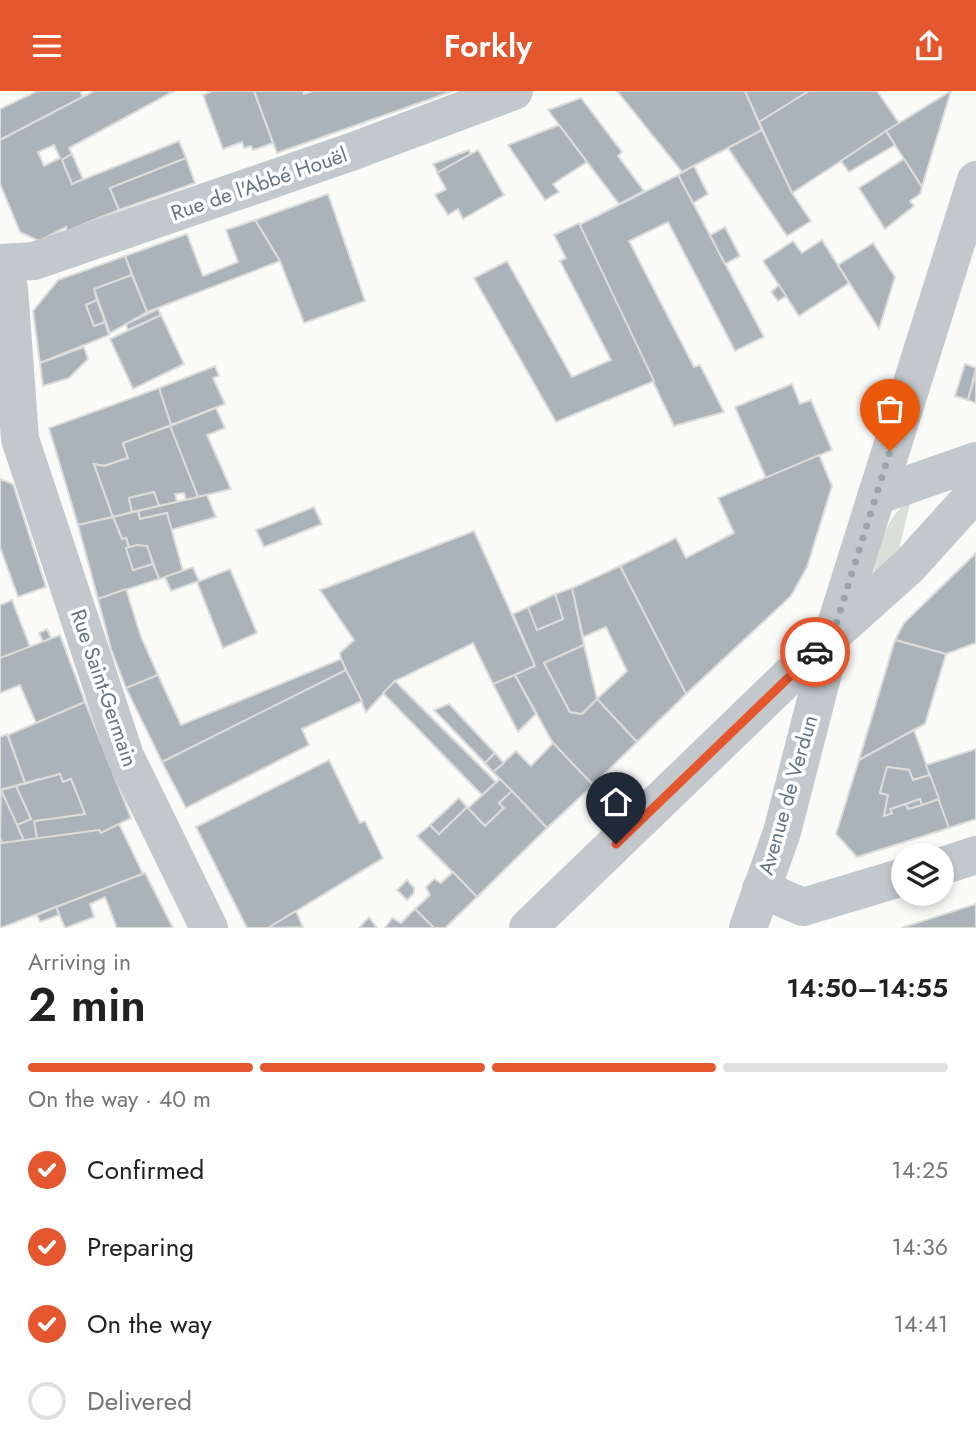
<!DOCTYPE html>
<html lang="en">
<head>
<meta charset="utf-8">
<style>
  :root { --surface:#fff; --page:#f2f2f2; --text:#222; --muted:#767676; --line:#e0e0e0; --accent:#e4572e }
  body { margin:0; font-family:Jost,sans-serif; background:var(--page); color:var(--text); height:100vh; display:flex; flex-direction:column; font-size:26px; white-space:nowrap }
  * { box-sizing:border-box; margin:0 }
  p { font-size:23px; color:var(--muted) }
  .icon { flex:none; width:38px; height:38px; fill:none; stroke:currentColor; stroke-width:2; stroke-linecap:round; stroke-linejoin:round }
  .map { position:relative; height:837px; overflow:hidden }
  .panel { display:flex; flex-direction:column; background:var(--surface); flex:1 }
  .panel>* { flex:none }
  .tools { position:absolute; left:891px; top:752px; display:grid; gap:14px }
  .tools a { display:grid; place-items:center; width:63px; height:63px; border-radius:50%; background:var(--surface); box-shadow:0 4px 10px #0003; font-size:35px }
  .pin { position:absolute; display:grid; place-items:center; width:60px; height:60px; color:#fff; margin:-72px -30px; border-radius:50% 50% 50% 0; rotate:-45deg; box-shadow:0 0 7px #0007 }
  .pin .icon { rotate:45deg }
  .courier { position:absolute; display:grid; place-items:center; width:70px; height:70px; margin:-35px; border:5px solid #e4572e; border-radius:50%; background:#fff; color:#222; box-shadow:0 2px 9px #0007 }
  .overview em { font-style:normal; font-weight:600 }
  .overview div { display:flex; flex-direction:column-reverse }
  .overview { display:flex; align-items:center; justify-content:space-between; height:119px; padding:0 28px }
  h1 { font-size:46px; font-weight:600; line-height:52px }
  .bar { display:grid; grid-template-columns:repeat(4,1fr); gap:10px 7px; align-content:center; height:84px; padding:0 28px }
  .bar i { height:9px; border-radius:5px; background:var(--line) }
  .bar .on { background:var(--accent) }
  .bar p { grid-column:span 4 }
  ol { padding:0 28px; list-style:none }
  li { display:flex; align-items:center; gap:21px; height:77px }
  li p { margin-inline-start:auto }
  li .icon { padding:7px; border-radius:50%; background:var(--accent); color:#fff; stroke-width:4 }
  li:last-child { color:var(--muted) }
  li i { width:38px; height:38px; border:4px solid var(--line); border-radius:50% }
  header { display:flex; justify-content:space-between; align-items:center; height:91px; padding:0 28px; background:var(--accent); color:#fff; font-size:32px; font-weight:600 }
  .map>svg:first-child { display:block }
  .green { fill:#dadfd7 }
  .building { fill:#aab3b9; stroke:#dcdcda; stroke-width:2; fill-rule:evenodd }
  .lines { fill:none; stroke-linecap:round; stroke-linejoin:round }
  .minor { stroke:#c3c8cc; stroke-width:38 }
  .done { stroke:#99a4ac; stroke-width:7; stroke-dasharray:0 12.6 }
  .route { stroke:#e4572e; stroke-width:9 }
  .labels { text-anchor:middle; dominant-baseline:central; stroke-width:7; stroke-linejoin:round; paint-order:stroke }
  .street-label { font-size:21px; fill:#657683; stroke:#fff }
</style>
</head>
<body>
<header><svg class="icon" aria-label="menu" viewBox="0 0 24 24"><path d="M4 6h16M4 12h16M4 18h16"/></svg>Forkly<svg class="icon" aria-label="share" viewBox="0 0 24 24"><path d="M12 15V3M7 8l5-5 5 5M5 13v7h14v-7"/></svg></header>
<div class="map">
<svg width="976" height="837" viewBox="0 0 976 837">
  <rect width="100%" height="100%" fill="#fafaf8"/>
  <path class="green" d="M 911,408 L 897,467 L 875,483 L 873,477 C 881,450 887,425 911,408 Z"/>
  <g class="building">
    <path d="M 37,0 L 80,0 L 83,6 L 0,49 L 0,18 Z"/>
    <path d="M 94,0 L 174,0 L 69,57 L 72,63 L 62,69 L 72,93 L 179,50 L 186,67 L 110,97 L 119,119 L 67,140 L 66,136 L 39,150 L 20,141 L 0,93 L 0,49 ZM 54,54 L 60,67 L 44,75 L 38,61 Z"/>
    <path d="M 212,0 L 254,0 L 273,52 L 253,59 L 251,55 L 244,57 L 242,51 L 223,58 L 203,4 Z"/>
    <path d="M 254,0 L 303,0 L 304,3 L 313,0 L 453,0 L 277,62 Z"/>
    <path d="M 617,0 L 745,0 L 762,39 L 682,81 Z"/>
    <path d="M 745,0 L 809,0 L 759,31 Z"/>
    <path d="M 809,0 L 877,0 L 899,32 L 792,102 L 759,31 Z"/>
    <path d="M 951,0 L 936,49 L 922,96 L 886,40 Z"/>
    <path d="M 581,7 L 622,61 L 618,65 L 644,100 L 619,113 L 548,19 Z"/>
    <path d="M 559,34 L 587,71 L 553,93 L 559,101 L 545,109 L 508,54 Z"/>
    <path d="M 762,39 L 792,102 L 811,130 L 787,145 L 728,57 Z"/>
    <path d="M 886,40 L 895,54 L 849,81 L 841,70 Z"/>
    <path d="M 469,59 L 471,63 L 438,82 L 433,73 Z"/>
    <path d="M 478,59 L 504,104 L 463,128 L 458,118 L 448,124 L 435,104 L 446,98 L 437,82 Z"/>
    <path d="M 72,63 L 83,88 L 72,93 L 62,69 Z"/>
    <path d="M 186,67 L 195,92 L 119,119 L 110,97 Z"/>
    <path d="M 904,68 L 922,96 L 920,103 L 910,110 L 914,115 L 885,138 L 859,97 Z"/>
    <path d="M 694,75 L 708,103 L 693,112 L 678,84 Z"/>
    <path d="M 678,84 L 764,246 L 735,260 L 668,131 L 629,150 L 694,276 L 700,274 L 724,321 L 674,335 L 579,134 Z"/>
    <path d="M 328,103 L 365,210 L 304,232 L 280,170 L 255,129 Z"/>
    <path d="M 255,129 L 280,170 L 147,221 L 125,165 L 187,143 L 203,185 L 238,171 L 226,139 Z"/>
    <path d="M 579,132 L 654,290 L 556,331 L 474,187 L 507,170 L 572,286 L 611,269 L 560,170 L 566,167 L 554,144 Z"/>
    <path d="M 725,136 L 740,165 L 725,173 L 710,144 Z"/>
    <path d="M 822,149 L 849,192 L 799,225 L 763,170 L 793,150 L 802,162 Z"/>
    <path d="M 873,152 L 895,186 L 879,238 L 838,174 Z"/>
    <path d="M 125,165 L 132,184 L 94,198 L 97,209 L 86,214 L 94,235 L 105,231 L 109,244 L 40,272 L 33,220 L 58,189 Z"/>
    <path d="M 132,184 L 147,221 L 110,242 L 94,198 Z"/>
    <path d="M 779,194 L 786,205 L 778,210 L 771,201 Z"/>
    <path d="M 97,209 L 105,231 L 94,235 L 86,214 Z"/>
    <path d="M 158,218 L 161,224 L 128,239 L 126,233 Z"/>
    <path d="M 161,224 L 184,273 L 133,298 L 110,248 Z"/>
    <path d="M 84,256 L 88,268 L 69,287 L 43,295 L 40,272 Z"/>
    <path d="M 965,273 L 976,277 L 968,309 L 955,305 Z"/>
    <path d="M 215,275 L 219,285 L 213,287 L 225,313 L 171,334 L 159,297 Z"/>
    <path d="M 976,282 L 976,312 L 968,309 Z"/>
    <path d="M 792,293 L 800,313 L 811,309 L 832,359 L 766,387 L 735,316 Z"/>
    <path d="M 159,297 L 171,334 L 123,352 L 128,367 L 104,375 L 94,373 L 113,426 L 78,434 L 49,337 Z"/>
    <path d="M 216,317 L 225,337 L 207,344 L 231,398 L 198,406 L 170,335 Z"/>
    <path d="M 170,335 L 198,406 L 186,409 L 184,402 L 175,403 L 177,411 L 159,415 L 154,401 L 129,407 L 132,421 L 113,426 L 94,373 L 104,375 L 128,367 L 123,352 Z"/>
    <path d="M 819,364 L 832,395 L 807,476 L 791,505 L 686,603 L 620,475 L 676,447 L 686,467 L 734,442 L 718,407 Z"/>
    <path d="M 0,388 L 13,393 L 46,496 L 18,506 L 0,456 Z"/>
    <path d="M 154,401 L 159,415 L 132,421 L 129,407 Z"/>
    <path d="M 207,404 L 216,426 L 171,439 L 167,422 L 140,428 L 138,420 Z"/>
    <path d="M 314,416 L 322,433 L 264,456 L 256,439 Z"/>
    <path d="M 138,420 L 140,428 L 167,422 L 183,480 L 159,488 L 147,455 L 129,456 L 126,447 L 122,448 L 113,426 Z"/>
    <path d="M 113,426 L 122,448 L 126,447 L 129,456 L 126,457 L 133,479 L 153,473 L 159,488 L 98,508 L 78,434 Z"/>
    <path d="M 474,440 L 535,575 L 493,593 L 473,552 L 395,590 L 366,621 L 341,568 L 340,562 L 354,549 L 320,499 Z"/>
    <path d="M 137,454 L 147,455 L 153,473 L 133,479 L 126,457 Z"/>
    <path d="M 976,462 L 976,552 L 946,563 L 895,549 L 904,532 Z"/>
    <path d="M 620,475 L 686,603 L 637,651 L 597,608 L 627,580 L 606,536 L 583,546 L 572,497 Z"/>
    <path d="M 193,476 L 199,490 L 171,500 L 165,486 Z"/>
    <path d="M 230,478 L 257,542 L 223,557 L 197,491 Z"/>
    <path d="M 572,497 L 584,554 L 544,572 L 570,621 L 582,623 L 597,608 L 637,651 L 593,694 L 553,652 L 515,584 L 535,575 L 513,523 L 528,516 L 537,539 L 563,528 L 555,503 Z"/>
    <path d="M 126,498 L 141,546 L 158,584 L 126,597 L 111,558 L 98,508 Z"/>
    <path d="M 555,503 L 563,528 L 537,539 L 528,516 Z"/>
    <path d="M 12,509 L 30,556 L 0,567 L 0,514 Z"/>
    <path d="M 47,538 L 51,547 L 43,551 L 39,542 Z"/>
    <path d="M 60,544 L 85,611 L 36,632 L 20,594 L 0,602 L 0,567 Z"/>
    <path d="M 895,549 L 946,563 L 925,633 L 859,669 Z"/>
    <path d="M 584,554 L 597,608 L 582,623 L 570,621 L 544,572 Z"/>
    <path d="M 341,568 L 346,579 L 162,671 L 126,597 L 158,584 L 181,634 Z"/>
    <path d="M 346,579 L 362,610 L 302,638 L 309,654 L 186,717 L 162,671 Z"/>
    <path d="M 515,584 L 536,623 L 518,641 L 493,593 Z"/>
    <path d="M 395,590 L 496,691 L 482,704 L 383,602 Z"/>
    <path d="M 85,611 L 131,727 L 101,742 L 99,739 L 37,748 L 34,730 L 85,723 L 71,688 L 63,691 L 60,683 L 25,692 L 8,644 Z"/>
    <path d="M 449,613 L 495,662 L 485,672 L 434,619 Z"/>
    <path d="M 914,639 L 930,684 L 913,689 L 909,679 L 887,676 L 880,702 L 888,704 L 884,725 L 892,722 L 890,718 L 906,713 L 908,718 L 939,708 L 949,737 L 857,766 L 836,743 L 859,669 Z"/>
    <path d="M 7,643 L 25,692 L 0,699 L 0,646 Z"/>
    <path d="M 553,652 L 593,694 L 547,737 L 493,681 L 516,660 L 531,675 Z"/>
    <path d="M 976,658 L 976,728 L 949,737 L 926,674 Z"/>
    <path d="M 495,662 L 504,672 L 493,681 L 485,672 Z"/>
    <path d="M 329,669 L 360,732 L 365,730 L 383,767 L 268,837 L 247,837 L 196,736 Z"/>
    <path d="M 887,676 L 909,679 L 913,689 L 930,684 L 939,708 L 922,714 L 920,708 L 890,718 L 892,722 L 884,725 L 888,704 L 880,702 Z"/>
    <path d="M 60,683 L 63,691 L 71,688 L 85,723 L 34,730 L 37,748 L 24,750 L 17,734 L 31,728 L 16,695 Z"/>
    <path d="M 500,688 L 512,700 L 499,712 L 504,717 L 485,735 L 468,717 Z"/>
    <path d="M 16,695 L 31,728 L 17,734 L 1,699 Z"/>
    <path d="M 1,699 L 17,734 L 24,750 L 2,752 L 0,747 Z"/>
    <path d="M 512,700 L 547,737 L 477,806 L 417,745 L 430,734 L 439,743 L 467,716 L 485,735 L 504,717 L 499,712 Z"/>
    <path d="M 459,707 L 467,716 L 439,743 L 430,734 Z"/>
    <path d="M 920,708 L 922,714 L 908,718 L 906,713 Z"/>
    <path d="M 119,733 L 143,783 L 0,837 L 0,747 L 2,752 L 99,739 L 101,742 Z"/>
    <path d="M 453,781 L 477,806 L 445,837 L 434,837 L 415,818 L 430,804 L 426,796 L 434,788 L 441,792 Z"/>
    <path d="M 145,782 L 173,837 L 117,837 L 105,806 L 90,813 L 94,826 L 65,837 L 56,816 Z"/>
    <path d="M 407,789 L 414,797 L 414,802 L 407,809 L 397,799 Z"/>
    <path d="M 976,813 L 976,837 L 901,837 Z"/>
    <path d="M 56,816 L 59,824 L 40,831 L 37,824 Z"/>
    <path d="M 415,818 L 434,837 L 385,837 L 392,827 L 401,832 Z"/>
    <path d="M 296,820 L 303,836 L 268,837 Z"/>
    <path d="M 369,826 L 377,837 L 359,837 Z"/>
  </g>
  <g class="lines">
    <g class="minor">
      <path d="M 0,172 L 34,170 L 351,61 L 514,0"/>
      <path d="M 0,174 L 9,197 L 20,348 L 125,665 L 209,837"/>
      <path d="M 876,405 L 976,370"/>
      <path d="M 942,775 L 976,764"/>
      <path d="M 761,798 L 803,816 L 903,786"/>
      <path d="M 528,837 L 833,543 L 909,475 L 976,401"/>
      <path d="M 748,837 L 782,741 L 833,543 L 976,89"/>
    </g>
  </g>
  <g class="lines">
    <path class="done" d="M 815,561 L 833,543 L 890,360"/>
    <path class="route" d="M 616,753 L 815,561"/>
  </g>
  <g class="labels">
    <g class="street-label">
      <text transform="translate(259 93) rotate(-19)">Rue de l'Abbé Houël</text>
      <text transform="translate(104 597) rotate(71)">Rue Saint-Germain</text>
      <text transform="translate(788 704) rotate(-74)">Avenue de Verdun</text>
    </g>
  </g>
</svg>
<div class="tools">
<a><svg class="icon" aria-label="layers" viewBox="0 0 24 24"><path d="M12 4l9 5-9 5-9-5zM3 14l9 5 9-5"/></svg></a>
</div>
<div class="pin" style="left:890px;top:360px;background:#ea580c"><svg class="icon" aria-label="bag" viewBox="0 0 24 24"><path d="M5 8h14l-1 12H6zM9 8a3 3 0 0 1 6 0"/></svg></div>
<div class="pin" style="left:616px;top:753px;background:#1f2937"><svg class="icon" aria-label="home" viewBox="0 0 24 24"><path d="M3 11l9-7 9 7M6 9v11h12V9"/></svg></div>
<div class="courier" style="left:815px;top:561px"><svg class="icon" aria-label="car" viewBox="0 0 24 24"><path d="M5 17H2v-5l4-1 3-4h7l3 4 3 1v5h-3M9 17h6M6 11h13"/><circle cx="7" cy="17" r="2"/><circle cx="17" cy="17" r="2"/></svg></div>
</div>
<section class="panel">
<div class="overview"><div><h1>2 min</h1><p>Arriving in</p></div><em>14:50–14:55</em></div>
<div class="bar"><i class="on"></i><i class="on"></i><i class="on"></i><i></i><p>On the way · 40 m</p></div>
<ol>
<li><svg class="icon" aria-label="check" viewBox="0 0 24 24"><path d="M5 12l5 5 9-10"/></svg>Confirmed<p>14:25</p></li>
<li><svg class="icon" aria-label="check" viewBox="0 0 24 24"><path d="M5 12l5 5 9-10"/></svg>Preparing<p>14:36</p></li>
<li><svg class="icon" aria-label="check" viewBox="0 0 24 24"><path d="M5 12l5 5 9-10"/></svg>On the way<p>14:41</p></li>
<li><i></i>Delivered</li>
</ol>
</section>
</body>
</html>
